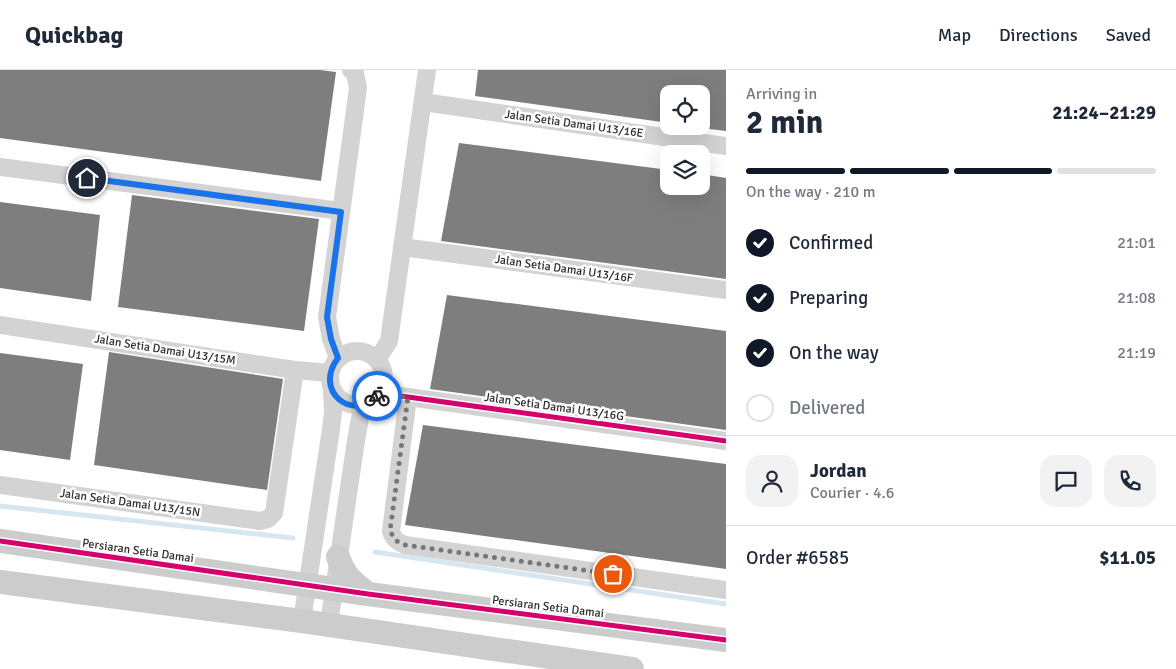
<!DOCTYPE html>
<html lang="en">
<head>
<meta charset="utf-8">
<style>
  :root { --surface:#fff; --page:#f2f2f3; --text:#1f2937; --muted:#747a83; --line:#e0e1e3; --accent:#111827 }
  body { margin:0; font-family:Signika,sans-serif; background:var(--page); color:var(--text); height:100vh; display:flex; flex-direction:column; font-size:19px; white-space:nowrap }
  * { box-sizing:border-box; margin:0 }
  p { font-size:16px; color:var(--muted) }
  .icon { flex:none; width:28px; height:28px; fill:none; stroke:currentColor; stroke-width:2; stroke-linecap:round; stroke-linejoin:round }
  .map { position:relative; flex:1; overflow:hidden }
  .panel { display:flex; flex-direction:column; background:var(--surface); width:450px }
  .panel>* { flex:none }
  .fabs { position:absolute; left:660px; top:15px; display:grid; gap:10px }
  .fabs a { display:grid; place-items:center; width:50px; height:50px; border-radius:10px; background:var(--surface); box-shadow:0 5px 20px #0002; font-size:25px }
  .pin { position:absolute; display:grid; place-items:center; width:42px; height:42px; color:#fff; margin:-21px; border:2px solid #fff; border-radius:50%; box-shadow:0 1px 5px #0007 }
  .courier { position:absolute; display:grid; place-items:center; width:50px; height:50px; margin:-25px; border:4px solid #1a73e8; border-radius:50%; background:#fff; color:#222; box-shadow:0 1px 6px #0007 }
  .overview em { font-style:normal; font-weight:700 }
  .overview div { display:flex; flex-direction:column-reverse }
  .overview { display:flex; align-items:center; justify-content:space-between; height:85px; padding:0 20px }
  h1 { font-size:32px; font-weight:700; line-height:38px }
  .bar { display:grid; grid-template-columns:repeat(4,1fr); gap:8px 5px; align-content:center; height:60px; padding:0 20px }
  .bar i { height:6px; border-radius:4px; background:var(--line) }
  .bar .active { background:var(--accent) }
  .bar p { grid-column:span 4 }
  .line { display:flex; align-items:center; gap:12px; padding:0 20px; border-top:1px solid var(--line) }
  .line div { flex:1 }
  .round { display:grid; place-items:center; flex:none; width:52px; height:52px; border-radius:15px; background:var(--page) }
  ol { padding:0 20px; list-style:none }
  li { display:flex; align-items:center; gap:15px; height:55px }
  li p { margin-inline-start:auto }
  li .icon { padding:5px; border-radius:50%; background:var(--accent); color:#fff; stroke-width:4 }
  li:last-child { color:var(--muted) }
  li i { width:28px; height:28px; border:2px solid var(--line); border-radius:50% }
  header { display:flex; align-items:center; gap:30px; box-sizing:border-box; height:70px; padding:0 25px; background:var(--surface); border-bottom:1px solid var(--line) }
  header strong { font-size:24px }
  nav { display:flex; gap:28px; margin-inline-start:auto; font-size:18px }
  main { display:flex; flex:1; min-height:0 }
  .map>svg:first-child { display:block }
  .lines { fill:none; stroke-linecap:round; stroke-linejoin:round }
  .stream { stroke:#d7e7f2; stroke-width:5 }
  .building { fill:#7e7e7e }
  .street { stroke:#d3d3d3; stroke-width:18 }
  .secondary { stroke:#ccc; stroke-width:24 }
  .cycleway-casing { stroke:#fff; stroke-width:8 }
  .cycleway { stroke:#d6006c; stroke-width:5 }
  .done { stroke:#777; stroke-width:5; stroke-dasharray:0 9 }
  .route { stroke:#1a73e8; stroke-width:6 }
  .labels { text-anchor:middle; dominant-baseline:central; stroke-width:5; stroke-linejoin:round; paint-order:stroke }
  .street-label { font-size:12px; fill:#2e2e2e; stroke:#fff }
</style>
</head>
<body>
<header>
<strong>Quickbag</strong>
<nav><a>Map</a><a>Directions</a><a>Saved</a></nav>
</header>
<main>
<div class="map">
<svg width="726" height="599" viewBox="0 0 726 599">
  <rect width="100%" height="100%" fill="#fff"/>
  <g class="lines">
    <g class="stream">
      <path d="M 0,436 L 293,468"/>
      <path d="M 375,482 L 726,534"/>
    </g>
  </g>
  <g class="building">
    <path d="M 0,0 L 320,0 L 336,2 L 321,111 L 0,68 Z"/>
    <path d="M 478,0 L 726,0 L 726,61 L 701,58 L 701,24 L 669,24 L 669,53 L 475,26 Z"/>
    <path d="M 459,73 L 669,100 L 669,116 L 701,116 L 701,104 L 726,108 L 726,209 L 441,171 Z"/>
    <path d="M 132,125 L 319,149 L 304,261 L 118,237 Z"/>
    <path d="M 0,132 L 100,145 L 91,231 L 0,218 Z"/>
    <path d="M 447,225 L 726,261 L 726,360 L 430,319 Z"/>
    <path d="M 109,282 L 283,309 L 267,420 L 94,395 Z"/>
    <path d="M 0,283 L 83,294 L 70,390 L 0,380 Z"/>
    <path d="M 423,355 L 726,394 L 726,499 L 405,455 Z"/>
  </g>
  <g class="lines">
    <g class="street">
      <path d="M 423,32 L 726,76"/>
      <path d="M 0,97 L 341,141"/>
      <path d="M 402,177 L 726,220"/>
      <path d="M 0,255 L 295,300 L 330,303"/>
      <circle cx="357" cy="308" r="27"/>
      <path d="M 338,288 L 331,269 L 327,247 L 358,18 L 355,3 L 351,0"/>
      <path d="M 377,290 L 389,271 L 427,0"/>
      <path d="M 379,323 L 726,371"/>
      <path d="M 408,327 L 391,461 C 393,469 398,472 405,475 L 726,520"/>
      <path d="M 0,415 L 260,451 L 268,449 L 274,443 L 295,300"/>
      <path d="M 302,551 L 331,359 L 333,342 L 332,320"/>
      <path d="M 329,554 L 355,377 L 360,348 L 366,334"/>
    </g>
    <g class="secondary">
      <path d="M 0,471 L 368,524 L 726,570"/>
      <path d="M 338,487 C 345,507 352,511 368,524"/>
      <path d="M 0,512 L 302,551 L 632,599"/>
    </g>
    <defs>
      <g id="cycleway">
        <path d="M 379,323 L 726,371"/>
        <path d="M 0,471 L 368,524 L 726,570"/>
      </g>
    </defs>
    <use href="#cycleway" class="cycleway-casing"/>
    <use href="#cycleway" class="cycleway"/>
  </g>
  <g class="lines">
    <path class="done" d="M 377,326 L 379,324 L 408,327 L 390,461 L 395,470 L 405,475 L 613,504"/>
    <path class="route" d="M 87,108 L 341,142 L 327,247 L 331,269 L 338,288 C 313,321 352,352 377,326"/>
  </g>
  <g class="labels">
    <g class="street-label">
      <text transform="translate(574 54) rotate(8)">Jalan Setia Damai U13/16E</text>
      <text transform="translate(564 199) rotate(8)">Jalan Setia Damai U13/16F</text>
      <text transform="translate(165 280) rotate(9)">Jalan Setia Damai U13/15M</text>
      <text transform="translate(554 337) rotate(8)">Jalan Setia Damai U13/16G</text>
      <text transform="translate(130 433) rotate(8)">Jalan Setia Damai U13/15N</text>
      <text transform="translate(138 481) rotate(8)">Persiaran Setia Damai</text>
      <text transform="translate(548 537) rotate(7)">Persiaran Setia Damai</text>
    </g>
  </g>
</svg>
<div class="fabs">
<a><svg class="icon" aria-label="locate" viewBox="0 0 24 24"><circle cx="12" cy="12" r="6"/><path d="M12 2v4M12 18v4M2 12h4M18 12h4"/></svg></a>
<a><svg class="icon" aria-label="layers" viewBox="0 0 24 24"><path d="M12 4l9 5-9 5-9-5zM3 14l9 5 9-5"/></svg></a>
</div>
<div class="pin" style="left:613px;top:504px;background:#ea580c"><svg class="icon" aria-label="bag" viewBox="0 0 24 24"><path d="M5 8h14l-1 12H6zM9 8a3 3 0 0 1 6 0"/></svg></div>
<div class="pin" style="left:87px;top:108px;background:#1f2937"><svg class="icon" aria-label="home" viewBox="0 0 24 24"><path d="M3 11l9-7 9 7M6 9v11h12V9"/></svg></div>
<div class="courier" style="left:377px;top:326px"><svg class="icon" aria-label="bike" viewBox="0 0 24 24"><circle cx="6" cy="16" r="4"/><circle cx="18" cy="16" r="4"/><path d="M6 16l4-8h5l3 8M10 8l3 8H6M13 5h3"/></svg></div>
</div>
<section class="panel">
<div class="overview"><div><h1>2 min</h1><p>Arriving in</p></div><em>21:24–21:29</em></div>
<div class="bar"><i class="active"></i><i class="active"></i><i class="active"></i><i></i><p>On the way · 210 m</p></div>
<ol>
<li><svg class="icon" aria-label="check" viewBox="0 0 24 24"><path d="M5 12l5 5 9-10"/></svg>Confirmed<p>21:01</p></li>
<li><svg class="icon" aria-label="check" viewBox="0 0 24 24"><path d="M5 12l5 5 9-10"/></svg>Preparing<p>21:08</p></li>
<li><svg class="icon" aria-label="check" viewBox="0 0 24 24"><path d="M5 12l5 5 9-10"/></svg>On the way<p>21:19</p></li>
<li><i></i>Delivered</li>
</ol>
<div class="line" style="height:90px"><a class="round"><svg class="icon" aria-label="person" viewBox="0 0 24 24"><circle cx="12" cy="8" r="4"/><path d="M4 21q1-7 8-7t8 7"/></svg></a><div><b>Jordan</b><p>Courier · 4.6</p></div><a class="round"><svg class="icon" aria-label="chat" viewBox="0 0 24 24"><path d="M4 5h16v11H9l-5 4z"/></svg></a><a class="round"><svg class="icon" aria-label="phone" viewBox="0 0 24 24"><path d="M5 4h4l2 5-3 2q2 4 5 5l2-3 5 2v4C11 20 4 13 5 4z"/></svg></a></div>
<div class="line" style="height:65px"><div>Order #6585</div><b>$11.05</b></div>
</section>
</main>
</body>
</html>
